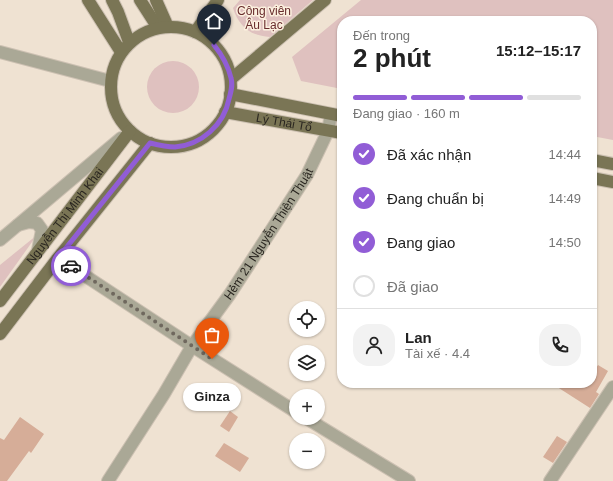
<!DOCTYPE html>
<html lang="vi">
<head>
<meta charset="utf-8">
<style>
  :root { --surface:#fff; --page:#f2f2f2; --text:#222; --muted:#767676; --line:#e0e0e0; --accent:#915dd6 }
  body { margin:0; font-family:Helvetica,sans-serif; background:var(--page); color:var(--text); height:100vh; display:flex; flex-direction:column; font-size:15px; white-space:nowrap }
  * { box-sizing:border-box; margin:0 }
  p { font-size:13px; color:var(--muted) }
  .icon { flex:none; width:22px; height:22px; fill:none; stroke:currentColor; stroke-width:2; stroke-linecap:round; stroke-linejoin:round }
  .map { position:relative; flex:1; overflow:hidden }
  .details { position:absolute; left:337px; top:16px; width:260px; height:372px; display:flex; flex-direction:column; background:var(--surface); border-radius:16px; box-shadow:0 1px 3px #0004 }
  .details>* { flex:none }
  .controls { position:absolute; left:289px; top:301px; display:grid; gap:8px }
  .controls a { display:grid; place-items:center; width:36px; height:36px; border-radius:50%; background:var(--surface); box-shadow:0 1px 3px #0004; font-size:20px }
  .pin { position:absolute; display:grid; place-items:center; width:34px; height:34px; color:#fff; margin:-41px -17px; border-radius:50% 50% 50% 0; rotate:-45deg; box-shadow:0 0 4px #0007 }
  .pin .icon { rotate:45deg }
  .courier { position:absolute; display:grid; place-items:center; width:40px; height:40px; margin:-20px; border:3px solid #915dd6; border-radius:50%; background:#fff; color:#222; box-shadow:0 1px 5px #0007 }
  .bubble { position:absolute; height:28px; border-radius:14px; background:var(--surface); box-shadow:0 1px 3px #0004; font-size:13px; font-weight:800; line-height:28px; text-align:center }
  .head em { font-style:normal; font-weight:800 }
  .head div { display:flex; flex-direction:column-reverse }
  .head { display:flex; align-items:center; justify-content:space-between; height:68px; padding:0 16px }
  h1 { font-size:26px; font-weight:800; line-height:30px }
  .bar { display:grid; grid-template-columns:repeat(4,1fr); gap:6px 4px; align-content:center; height:48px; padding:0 16px }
  .bar i { height:5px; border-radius:3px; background:var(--line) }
  .bar .selected { background:var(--accent) }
  .bar p { grid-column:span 4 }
  .line { display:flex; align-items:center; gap:10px; padding:0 16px; border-top:1px solid var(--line) }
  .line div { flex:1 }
  .round { display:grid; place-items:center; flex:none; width:42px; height:42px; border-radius:16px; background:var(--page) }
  ol { padding:0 16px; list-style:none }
  li { display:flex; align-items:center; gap:12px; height:44px }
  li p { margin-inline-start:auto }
  li .icon { padding:4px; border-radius:50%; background:var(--accent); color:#fff; stroke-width:4 }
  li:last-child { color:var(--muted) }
  li i { width:22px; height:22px; border:2px solid var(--line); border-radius:50% }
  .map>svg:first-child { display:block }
  .green { fill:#dfc1bf }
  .building { fill:#d6ad98 }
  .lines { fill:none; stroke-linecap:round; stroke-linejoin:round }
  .minor-casing { stroke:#ccc0b2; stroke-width:14 }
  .major-casing { stroke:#ccc0b2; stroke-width:14 }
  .minor { stroke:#aaa896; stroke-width:12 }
  .major { stroke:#7a7555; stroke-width:12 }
  .done { stroke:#6f685e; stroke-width:4; stroke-dasharray:0 7.2 }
  .route { stroke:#915dd6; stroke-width:5 }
  .labels { text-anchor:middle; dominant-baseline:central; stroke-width:3; stroke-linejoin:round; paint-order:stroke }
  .park-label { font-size:12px; fill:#682c2d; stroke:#fcf0df }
  .street-label { font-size:12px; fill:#2a2620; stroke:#fcf0df }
</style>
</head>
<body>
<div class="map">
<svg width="613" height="481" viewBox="0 0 613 481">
  <rect width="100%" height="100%" fill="#efe2d2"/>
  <g class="green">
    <path d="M 240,0 L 313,0 L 270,37 C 251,36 239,27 233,8 Z"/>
    <path d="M 361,0 L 613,0 L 613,140 L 592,136 L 592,21 L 342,21 L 342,89 L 301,81 L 292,57 Z"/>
    <circle cx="173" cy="87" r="26"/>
    <path d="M 37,235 L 0,287 L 0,265 Z"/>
  </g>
  <g class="building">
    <path d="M 598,365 L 608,371 L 596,392 L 599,394 L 590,408 L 551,383 L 592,383 L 592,375 Z"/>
    <path d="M 230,411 L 238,417 L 229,432 L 220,426 Z"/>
    <path d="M 20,417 L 44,434 L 31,453 L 29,451 L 7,481 L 0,481 L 0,438 L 4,440 Z"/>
    <path d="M 557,436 L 567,442 L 553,463 L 543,457 Z"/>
    <path d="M 224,443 L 249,458 L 240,472 L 215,456 Z"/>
  </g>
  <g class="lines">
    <defs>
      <g id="minor">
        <path d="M 0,52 L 110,81"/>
        <path d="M 18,225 L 29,222 L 37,223 L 42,230 L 38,250"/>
        <path d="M 0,240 L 121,138"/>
        <path d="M 58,258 L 192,346 L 296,412"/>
        <path d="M 306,418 L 409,481"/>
        <path id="s1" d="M 108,481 L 164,394 L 192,346 L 230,294 L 307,175 L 328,131 L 331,114"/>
        <path d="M 550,481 L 613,387"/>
      </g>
      <g id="major">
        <path d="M 88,0 L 121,52"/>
        <path d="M 112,0 L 118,12 L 129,42"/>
        <path d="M 140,0 L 158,28"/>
        <path d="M 156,0 L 168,27"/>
        <circle cx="171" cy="87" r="60"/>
        <path d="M 195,32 L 218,0"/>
        <path d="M 231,79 L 325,0"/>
        <path d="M 230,94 L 342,116"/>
        <path id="s2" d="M 225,112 L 342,133"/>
        <path d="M 592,160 L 613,164"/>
        <path d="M 592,178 L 613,182"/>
        <path id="s3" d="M 0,301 L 130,131"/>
        <path d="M 0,334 L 58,258 L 150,143"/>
      </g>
    </defs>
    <use href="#minor" class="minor-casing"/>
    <use href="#major" class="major-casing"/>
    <use href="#minor" class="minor"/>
    <use href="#major" class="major"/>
  </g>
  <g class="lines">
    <path class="done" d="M 71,266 L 212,359"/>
    <path class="route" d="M 71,266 L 58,258 L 150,143 C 158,145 166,147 175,147 C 201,145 224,125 229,99 C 231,92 233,85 231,78 C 228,65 222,55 214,45"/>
  </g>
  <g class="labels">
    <g class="park-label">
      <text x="264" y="11">Công viên<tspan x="264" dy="14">Âu Lạc</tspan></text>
    </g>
    <g class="street-label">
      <text stroke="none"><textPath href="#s2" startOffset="60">Lý Thái Tổ</textPath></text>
      <text stroke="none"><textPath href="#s3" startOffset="107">Nguyễn Thị Minh Khai</textPath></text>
      <text stroke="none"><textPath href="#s1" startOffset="295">Hẻm 21 Nguyễn Thiện Thuật</textPath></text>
    </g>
  </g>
</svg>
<div class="controls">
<a><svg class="icon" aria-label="locate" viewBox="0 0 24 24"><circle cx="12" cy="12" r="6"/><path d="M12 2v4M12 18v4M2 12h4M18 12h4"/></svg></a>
<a><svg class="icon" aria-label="layers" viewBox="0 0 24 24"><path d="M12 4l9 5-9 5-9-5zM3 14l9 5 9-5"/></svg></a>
<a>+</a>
<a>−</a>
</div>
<div class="pin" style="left:212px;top:359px;background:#ea580c"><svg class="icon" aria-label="bag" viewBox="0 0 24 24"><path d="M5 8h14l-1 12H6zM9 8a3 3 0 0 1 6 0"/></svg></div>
<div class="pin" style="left:214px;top:45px;background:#1f2937"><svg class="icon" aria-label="home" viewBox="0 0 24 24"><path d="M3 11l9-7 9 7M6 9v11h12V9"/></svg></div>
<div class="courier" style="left:71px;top:266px"><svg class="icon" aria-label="car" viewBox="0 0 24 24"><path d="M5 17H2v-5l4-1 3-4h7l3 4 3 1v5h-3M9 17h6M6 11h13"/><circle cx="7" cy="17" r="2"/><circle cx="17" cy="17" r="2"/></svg></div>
<div class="bubble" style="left:183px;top:383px;width:58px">Ginza</div>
<section class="details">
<div class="head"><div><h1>2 phút</h1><p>Đến trong</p></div><em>15:12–15:17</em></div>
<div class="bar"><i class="selected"></i><i class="selected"></i><i class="selected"></i><i></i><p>Đang giao · 160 m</p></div>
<ol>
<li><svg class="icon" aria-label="check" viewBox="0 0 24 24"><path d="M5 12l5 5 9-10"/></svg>Đã xác nhận<p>14:44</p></li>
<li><svg class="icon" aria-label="check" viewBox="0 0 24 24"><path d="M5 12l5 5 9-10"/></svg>Đang chuẩn bị<p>14:49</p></li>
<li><svg class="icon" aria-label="check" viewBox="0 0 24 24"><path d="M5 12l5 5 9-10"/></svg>Đang giao<p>14:50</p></li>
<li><i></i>Đã giao</li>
</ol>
<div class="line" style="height:72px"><a class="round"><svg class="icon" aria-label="person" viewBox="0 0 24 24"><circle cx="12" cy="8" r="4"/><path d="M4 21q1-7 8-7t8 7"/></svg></a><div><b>Lan</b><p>Tài xế · 4.4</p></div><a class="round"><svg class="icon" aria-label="phone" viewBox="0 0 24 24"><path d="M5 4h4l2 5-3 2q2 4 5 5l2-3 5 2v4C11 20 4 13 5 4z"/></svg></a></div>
</section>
</div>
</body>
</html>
